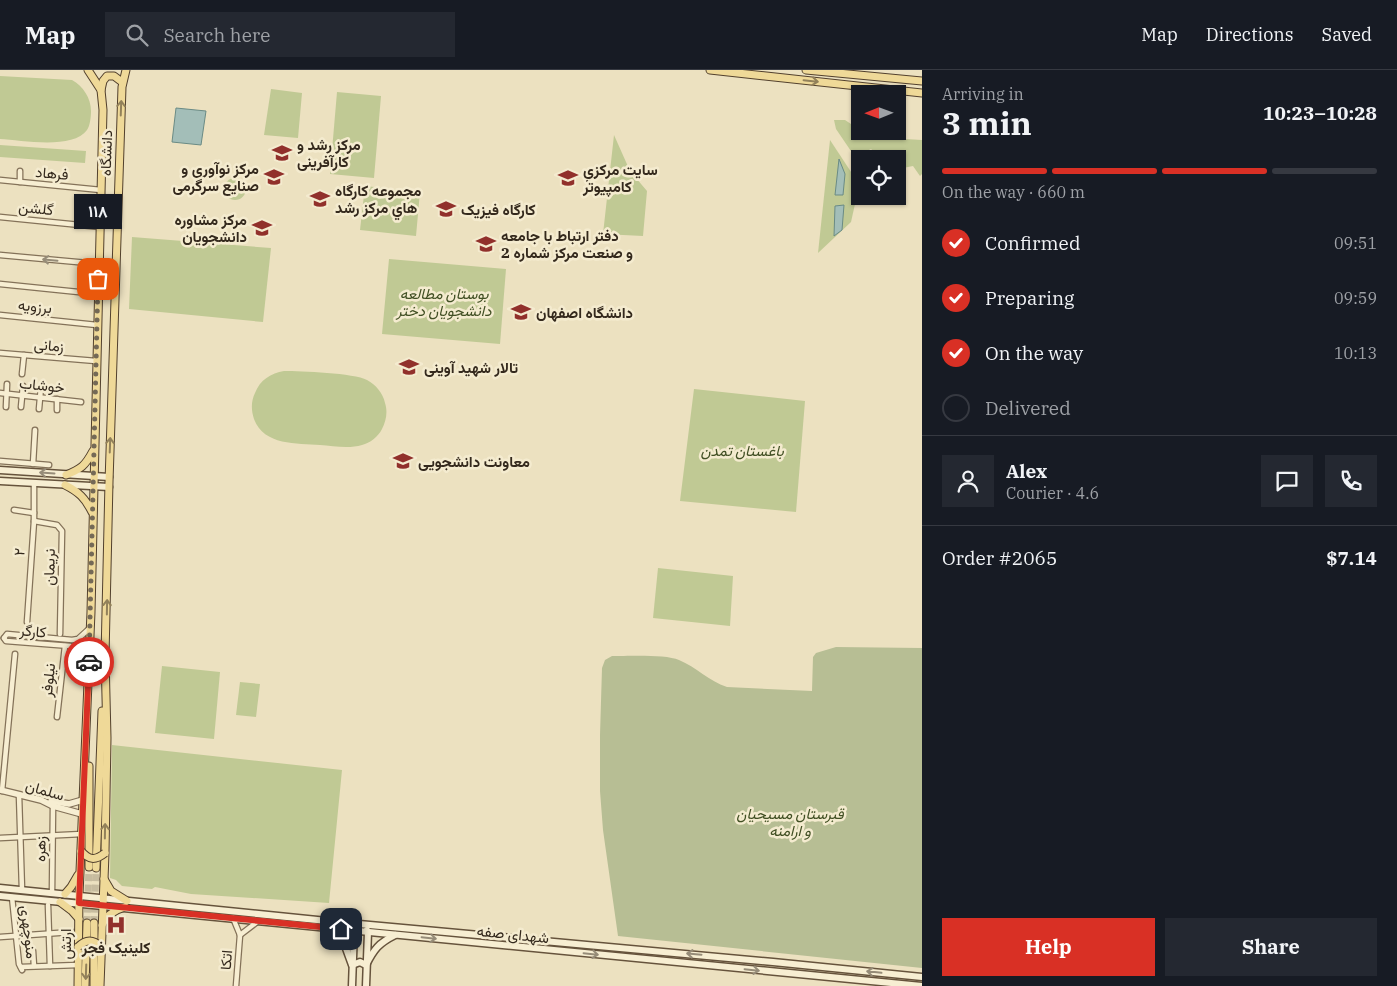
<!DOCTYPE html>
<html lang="en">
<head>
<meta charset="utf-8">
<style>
  :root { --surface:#171b24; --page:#242831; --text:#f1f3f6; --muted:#9ea1a6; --line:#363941; --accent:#d93025 }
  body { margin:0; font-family:"IBM Plex Serif",Vazirmatn,serif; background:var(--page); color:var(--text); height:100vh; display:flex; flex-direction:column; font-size:19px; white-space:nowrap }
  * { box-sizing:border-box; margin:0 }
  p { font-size:16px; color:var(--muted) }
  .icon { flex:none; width:28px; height:28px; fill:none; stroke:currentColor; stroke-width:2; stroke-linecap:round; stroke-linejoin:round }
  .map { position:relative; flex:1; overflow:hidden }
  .side { display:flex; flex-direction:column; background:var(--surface); width:475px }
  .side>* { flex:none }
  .needle { width:32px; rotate:269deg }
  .controls { position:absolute; left:851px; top:15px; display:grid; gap:10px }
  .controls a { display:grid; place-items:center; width:55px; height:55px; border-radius:0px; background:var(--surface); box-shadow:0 1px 4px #0004; font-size:25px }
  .pin { position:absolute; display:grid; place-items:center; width:42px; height:42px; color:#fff; margin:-21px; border-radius:10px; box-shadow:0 2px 8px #0006 }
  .courier { position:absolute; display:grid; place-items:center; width:50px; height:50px; margin:-25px; border:4px solid #d93025; border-radius:50%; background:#fff; color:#222; box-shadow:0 1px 6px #0007 }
  .bubble { position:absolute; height:35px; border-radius:0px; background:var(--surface); box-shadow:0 1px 4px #0004; font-size:16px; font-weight:700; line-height:35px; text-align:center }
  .head em { font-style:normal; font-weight:700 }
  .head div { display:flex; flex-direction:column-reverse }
  .head { display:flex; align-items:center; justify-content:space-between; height:85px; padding:0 20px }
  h1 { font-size:32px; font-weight:700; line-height:38px }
  .bar { display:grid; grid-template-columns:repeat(4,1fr); gap:8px 5px; align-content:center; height:60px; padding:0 20px }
  .bar i { height:6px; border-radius:4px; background:var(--line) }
  .bar .active { background:var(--accent) }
  .bar p { grid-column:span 4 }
  .line { display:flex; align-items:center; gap:12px; padding:0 20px; border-top:1px solid var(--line) }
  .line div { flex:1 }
  .round { display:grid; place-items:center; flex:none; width:52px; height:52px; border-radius:0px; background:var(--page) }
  ol { padding:0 20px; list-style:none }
  li { display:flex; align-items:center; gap:15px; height:55px }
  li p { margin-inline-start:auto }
  li .icon { padding:5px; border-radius:50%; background:var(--accent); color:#fff; stroke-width:4 }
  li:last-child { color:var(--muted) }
  li i { width:28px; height:28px; border:2px solid var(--line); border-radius:50% }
  .button { display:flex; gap:10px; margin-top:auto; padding:10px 20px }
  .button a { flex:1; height:58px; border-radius:0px; background:var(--accent); color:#fff; font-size:20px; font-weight:700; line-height:58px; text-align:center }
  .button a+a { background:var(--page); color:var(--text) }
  header { display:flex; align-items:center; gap:30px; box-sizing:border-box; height:70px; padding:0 25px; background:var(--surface); border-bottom:1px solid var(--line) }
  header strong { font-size:24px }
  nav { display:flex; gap:28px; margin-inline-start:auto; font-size:18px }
  .search { width:350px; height:45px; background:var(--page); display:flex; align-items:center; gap:12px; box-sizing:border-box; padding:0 18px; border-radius:0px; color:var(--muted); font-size:19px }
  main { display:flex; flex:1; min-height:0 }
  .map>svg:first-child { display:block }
  .green { fill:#c0c994 }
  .cemetery { fill:#b7be94 }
  .water { fill:#a3beb8; stroke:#6a8b85 }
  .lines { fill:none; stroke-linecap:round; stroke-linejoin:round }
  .primary-tunnel { stroke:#c7bc9f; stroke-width:7; stroke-dasharray:7 3.5; stroke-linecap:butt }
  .minor-casing { stroke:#847259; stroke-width:7 }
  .tertiary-casing { stroke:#847259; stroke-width:8 }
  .secondary-casing { stroke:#66533c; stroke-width:9 }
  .primary-casing { stroke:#52402d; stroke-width:9 }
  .minor { stroke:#f7eed2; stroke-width:4.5 }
  .tertiary { stroke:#f7eed2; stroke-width:5.5 }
  .secondary { stroke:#f7eed2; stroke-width:6 }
  .primary { stroke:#efd998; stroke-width:7 }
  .primary-bridge-casing { stroke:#52402d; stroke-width:9; stroke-linecap:butt }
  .primary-bridge { stroke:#efd998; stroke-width:7 }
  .oneway { stroke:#92815a }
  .oneway2 { stroke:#968c78 }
  .done { stroke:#746956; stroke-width:5; stroke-dasharray:0 9 }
  .route { stroke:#d93025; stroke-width:6 }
  .labels { text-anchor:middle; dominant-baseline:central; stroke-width:5; stroke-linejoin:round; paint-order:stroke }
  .poi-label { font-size:15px; font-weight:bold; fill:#34291d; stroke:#f4ebcf; text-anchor:start }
  .street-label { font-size:15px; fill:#34291d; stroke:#f4ebcf }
  .park-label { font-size:15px; font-style:italic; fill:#425024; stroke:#f4ebcf }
</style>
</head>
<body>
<header>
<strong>Map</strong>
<div class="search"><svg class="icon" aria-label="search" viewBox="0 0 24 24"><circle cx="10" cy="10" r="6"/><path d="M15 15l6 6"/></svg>Search here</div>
<nav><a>Map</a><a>Directions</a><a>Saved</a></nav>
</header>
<main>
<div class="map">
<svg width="922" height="916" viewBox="0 0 922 916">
  <rect width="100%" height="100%" fill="#ece1c0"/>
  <g class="green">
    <path d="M 0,6 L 72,10 C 83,16 91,28 91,41 C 91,47 90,56 87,60 C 73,80 21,70 0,69 Z"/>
    <path d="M 271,19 L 302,23 L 298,68 L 264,65 Z"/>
    <path d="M 337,22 L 381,26 L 374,108 L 330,104 Z"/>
    <path d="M 834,50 L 845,50 L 860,60 L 860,61 L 871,67 L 922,70 L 922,104 L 920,106 L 913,96 L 898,99 L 898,89 L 882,89 L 871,79 L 855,87 L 836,59 Z"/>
    <path d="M 614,65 L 630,101 L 647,121 L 643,166 L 603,164 Z"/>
    <path d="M 830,70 L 857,111 L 855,134 L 851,152 L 818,183 Z"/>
    <path d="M 0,75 L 86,81 L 85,93 L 0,87 Z"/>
    <circle cx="235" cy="119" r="11"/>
    <path d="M 365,116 L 420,122 L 416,166 L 360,160 Z"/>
    <path d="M 132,167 L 271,178 L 263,252 L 129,239 Z"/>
    <path d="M 389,189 L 506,199 L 500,274 L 382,264 Z"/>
    <path d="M 284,301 C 301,301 354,303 367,310 C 376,315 383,323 385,333 C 388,342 386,351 382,359 C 378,367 370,373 362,375 C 349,379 333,376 320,375 C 297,373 264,376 254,349 C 251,340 251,331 255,323 C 260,310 271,303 284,301 Z"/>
    <path d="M 694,319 L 805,331 L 796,442 L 680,431 Z"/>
    <path d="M 658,498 L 733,506 L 730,556 L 653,548 Z"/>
    <path d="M 162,596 L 220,602 L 214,669 L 155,663 Z"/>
    <path d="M 240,612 L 260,614 L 256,647 L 236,645 Z"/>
    <path d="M 112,675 L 342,700 L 329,833 L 191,824 L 155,817 L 152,819 L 122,816 L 116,810 L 110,808 Z"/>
  </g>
  <path class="cemetery" d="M 836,577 L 922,578 L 922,898 L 618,866 L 603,760 L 600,721 L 600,665 L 602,598 L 605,590 L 612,586 C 628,586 666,584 679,590 C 696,597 709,611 727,617 L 812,621 L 813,587 L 816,583 Z"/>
  <g class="water">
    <path d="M 176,38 L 206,41 L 201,75 L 172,72 Z"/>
    <path d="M 839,89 L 845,104 L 843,125 L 835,125 Z"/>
    <path d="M 844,135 L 842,160 L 834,166 L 835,136 Z"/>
  </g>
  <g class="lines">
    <g class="primary-tunnel">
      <path d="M 87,853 L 89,797"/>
      <path d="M 94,853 L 96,798"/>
    </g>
    <defs>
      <g id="minor">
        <path d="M 0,110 L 101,120"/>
        <path d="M 20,112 L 20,101"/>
        <path d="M 0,147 L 100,157"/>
        <path d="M 0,185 L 99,194"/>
        <path d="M 0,214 L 98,224"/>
        <path d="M 0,245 L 97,255"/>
        <path d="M 0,283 L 96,291"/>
        <path d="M 22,304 L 24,285"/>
        <path d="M 0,323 L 81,332"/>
        <path d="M 6,337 L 7,314"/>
        <path d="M 21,337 L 23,316"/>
        <path d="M 39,339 L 41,317"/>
        <path d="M 57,340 L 57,329"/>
        <path d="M 0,391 L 49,395"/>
        <path d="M 33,394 L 35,360"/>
        <path d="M 14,440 L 34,443"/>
        <path d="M 34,451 L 57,455 L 62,461 L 60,564"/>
        <path d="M 27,552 L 34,451 L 34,413"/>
        <path d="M 4,568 L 6,571 L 70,576 L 77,578 L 89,591"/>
        <path d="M 4,568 L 7,564 L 72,570 L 78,569 L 90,558"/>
        <path d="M 57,647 L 65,576"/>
        <path d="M 2,721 L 15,584"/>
        <path d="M 19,725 L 22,820"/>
        <path d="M 0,768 L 82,764"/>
        <path d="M 52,823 L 53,736"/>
        <path d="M 12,827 L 19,894 L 22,900"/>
        <path d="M 48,835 L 50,896"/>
        <path d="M 233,848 L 240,865 L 236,916"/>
        <path d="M 240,865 L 257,852"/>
        <path d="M 0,867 L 72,862"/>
        <path d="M 33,881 L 34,896"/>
        <path d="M 21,897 L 78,895"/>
      </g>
      <g id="tertiary">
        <path d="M 0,720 L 41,730 L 53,736 L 82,744"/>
        <path d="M 51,731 L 69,734 L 83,730"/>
      </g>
      <g id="secondary">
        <path d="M 0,400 L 109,407"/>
        <path d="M 0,411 L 109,417"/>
        <path d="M 0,818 L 337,852 L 773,892 L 922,907"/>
        <path d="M 0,826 L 922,916"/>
        <path d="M 328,858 L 344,873 L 352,895 L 360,892 L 366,895 C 374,879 379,873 395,865"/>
        <path d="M 352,916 L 354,860 L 356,858"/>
        <path d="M 366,916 L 368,862 L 367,860"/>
      </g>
      <g id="primary">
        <path d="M 710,0 L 922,23"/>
        <path d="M 806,0 L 922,11"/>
        <path d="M 101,20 L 103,11 L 107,6 L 114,6 L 122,12"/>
        <path d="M 66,405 C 81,399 85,396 93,381"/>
        <path d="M 65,415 C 79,422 85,428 92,442"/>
        <path d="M 89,797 L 89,696"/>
        <path d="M 96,798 L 102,641"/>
        <path d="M 104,809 L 111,821 L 127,831"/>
        <path d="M 65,824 L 71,817 L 78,805"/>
        <path d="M 60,832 L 72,841 L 79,849"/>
        <path d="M 102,855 C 106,845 115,840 125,837"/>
        <path d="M 78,916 L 79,825 L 91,542 L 103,40 L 101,20 L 88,0"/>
        <path d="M 85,916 L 87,853"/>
        <path d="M 94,916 L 94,853"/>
        <path d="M 100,916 L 105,783 L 107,668 L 105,586 L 109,412 L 122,17 L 126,0"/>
      </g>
    </defs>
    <use href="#minor" class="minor-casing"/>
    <use href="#tertiary" class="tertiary-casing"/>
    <use href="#secondary" class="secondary-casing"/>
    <use href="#primary" class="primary-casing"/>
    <use href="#minor" class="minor"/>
    <use href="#tertiary" class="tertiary"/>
    <use href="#secondary" class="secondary"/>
    <use href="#primary" class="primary"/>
    <defs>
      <g id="primary-bridge">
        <path d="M 81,781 C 89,790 95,791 105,783"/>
        <path d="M 78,877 C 86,869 93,869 101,877"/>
      </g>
    </defs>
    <use href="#primary-bridge" class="primary-bridge-casing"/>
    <use href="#primary-bridge" class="primary-bridge"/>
  </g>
  <defs><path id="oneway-shaft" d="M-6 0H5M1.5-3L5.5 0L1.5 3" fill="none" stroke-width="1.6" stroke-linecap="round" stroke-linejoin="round" transform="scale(1.25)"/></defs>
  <g class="oneway">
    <use href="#oneway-shaft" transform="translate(811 11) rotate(6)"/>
    <use href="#oneway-shaft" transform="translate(121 38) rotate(-88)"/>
    <use href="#oneway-shaft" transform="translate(110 375) rotate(-88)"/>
    <use href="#oneway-shaft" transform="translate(107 537) rotate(-89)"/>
    <use href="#oneway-shaft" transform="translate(105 761) rotate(-89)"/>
    <use href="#oneway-shaft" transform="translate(86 902) rotate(92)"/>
  </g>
  <g class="oneway2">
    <use href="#oneway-shaft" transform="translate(50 190) rotate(-175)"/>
    <use href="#oneway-shaft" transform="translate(47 403) rotate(-176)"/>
    <use href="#oneway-shaft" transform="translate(429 868) rotate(6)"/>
    <use href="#oneway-shaft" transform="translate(591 884) rotate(6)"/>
    <use href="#oneway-shaft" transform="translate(694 884) rotate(-175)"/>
    <use href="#oneway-shaft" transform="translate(752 900) rotate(6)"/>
    <use href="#oneway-shaft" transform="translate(874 902) rotate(-174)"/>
  </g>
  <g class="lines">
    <path class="done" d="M 89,592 L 98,209"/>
    <path class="route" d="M 89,592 L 79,833 L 341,859"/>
  </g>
  <defs>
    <symbol id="university-bare" viewBox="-9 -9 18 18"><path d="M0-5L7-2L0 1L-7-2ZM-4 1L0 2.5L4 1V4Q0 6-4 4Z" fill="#91302b" stroke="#f4ebcf" stroke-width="2.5" paint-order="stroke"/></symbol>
    <symbol id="hospital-bare" viewBox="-9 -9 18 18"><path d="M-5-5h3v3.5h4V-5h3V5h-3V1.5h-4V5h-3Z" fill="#91302b" stroke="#f4ebcf" stroke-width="2.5" paint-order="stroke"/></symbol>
  </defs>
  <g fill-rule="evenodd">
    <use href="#university-bare" x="268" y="69" width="28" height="28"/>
    <use href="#university-bare" x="260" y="93" width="28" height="28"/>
    <use href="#university-bare" x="554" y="94" width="28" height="28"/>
    <use href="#university-bare" x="306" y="115" width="28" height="28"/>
    <use href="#university-bare" x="432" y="125" width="28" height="28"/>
    <use href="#university-bare" x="248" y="144" width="28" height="28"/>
    <use href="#university-bare" x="472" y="160" width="28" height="28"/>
    <use href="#university-bare" x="507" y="228" width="28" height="28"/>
    <use href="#university-bare" x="395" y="283" width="28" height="28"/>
    <use href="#university-bare" x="389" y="377" width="28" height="28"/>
    <use href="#hospital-bare" x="102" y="841" width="28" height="28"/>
  </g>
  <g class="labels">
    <g class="poi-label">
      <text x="297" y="74">مرکز رشد و<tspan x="297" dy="17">کارآفرینی</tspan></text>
      <text x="259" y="98" text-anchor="end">مرکز نوآوری و<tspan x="259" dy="17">صنایع سرگرمی</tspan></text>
      <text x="583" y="99">سايت مرکزي<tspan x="583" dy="17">کامپيوتر</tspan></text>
      <text x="335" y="120">مجموعه کارگاه<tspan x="335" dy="17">هاي مرکز رشد</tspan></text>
      <text x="461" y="139">کارگاه فیزیک</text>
      <text x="247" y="149" text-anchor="end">مرکز مشاوره<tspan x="247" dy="17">دانشجویان</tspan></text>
      <text x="501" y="165">دفتر ارتباط با جامعه<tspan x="501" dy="17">و صنعت مرکز شماره 2</tspan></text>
      <text x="536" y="242">دانشگاه اصفهان</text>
      <text x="424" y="297">تالار شهید آوینی</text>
      <text x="418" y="391">معاونت دانشجویی</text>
      <text x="116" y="877" text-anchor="middle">کلینیک فجر</text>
    </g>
    <g class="street-label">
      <text transform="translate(106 83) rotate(-88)">دانشگاه</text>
      <text transform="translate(52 103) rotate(5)">فرهاد</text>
      <text transform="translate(36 138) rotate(6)">گلشن</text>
      <text transform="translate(35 236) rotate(6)">برزویه</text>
      <text transform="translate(49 275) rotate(5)">زمانی</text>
      <text transform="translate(42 315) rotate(6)">خوشاب</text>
      <text transform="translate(19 482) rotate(-86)">۲</text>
      <text transform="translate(49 497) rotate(-89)">نریمان</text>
      <text transform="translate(33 561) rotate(5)">کارگر</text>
      <text transform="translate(48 610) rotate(-84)">نیلوفر</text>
      <text transform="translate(45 720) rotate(16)">سلمان</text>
      <text transform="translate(40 779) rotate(-89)">زهره</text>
      <text transform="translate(29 862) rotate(83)">منوچهری</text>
      <text transform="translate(513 864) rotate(6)">شهدای صفه</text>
      <text transform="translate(65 874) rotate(-90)">ارتش</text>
      <text transform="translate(226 890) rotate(-86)">اتکا</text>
    </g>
    <g class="park-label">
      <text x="444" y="223">بوستان مطالعه<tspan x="444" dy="17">دانشجویان دختر</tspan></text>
      <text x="742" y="380">باغستان تمدن</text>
      <text x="790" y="743">قبرستان مسیحیان<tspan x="790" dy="17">و ارامنه</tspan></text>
    </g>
  </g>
</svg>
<div class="controls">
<a><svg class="needle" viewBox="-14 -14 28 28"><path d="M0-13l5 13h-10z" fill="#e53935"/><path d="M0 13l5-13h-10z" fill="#9ea1a6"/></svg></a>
<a><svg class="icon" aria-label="locate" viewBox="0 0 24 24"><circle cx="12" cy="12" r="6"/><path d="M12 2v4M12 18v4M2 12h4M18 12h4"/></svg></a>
</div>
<div class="pin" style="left:98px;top:209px;background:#ea580c"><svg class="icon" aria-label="bag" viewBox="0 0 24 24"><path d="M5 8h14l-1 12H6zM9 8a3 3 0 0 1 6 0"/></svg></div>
<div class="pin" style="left:341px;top:859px;background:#1f2937"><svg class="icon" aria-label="home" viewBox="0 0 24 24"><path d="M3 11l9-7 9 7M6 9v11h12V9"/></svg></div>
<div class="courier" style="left:89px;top:592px"><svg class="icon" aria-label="car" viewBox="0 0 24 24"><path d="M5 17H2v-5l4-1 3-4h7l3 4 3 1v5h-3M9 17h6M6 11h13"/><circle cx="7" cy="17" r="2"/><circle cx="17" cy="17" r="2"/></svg></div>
<div class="bubble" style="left:74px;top:124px;width:48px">۱۱۸</div>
</div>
<section class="side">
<div class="head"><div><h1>3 min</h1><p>Arriving in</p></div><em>10:23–10:28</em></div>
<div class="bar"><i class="active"></i><i class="active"></i><i class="active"></i><i></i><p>On the way · 660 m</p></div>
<ol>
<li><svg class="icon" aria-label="check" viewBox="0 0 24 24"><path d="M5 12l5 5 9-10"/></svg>Confirmed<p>09:51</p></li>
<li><svg class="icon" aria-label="check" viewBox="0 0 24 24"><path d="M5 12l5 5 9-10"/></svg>Preparing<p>09:59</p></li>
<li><svg class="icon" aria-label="check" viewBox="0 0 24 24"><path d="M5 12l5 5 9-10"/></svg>On the way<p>10:13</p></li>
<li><i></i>Delivered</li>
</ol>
<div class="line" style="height:90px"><a class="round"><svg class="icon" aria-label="person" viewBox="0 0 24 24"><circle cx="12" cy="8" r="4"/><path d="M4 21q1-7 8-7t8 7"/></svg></a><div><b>Alex</b><p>Courier · 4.6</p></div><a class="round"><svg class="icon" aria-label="chat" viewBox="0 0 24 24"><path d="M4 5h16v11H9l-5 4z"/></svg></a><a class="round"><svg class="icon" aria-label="phone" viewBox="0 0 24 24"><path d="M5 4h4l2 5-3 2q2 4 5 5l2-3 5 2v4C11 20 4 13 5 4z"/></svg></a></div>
<div class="line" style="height:65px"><div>Order #2065</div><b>$7.14</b></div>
<div class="button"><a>Help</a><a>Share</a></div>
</section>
</main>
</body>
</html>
